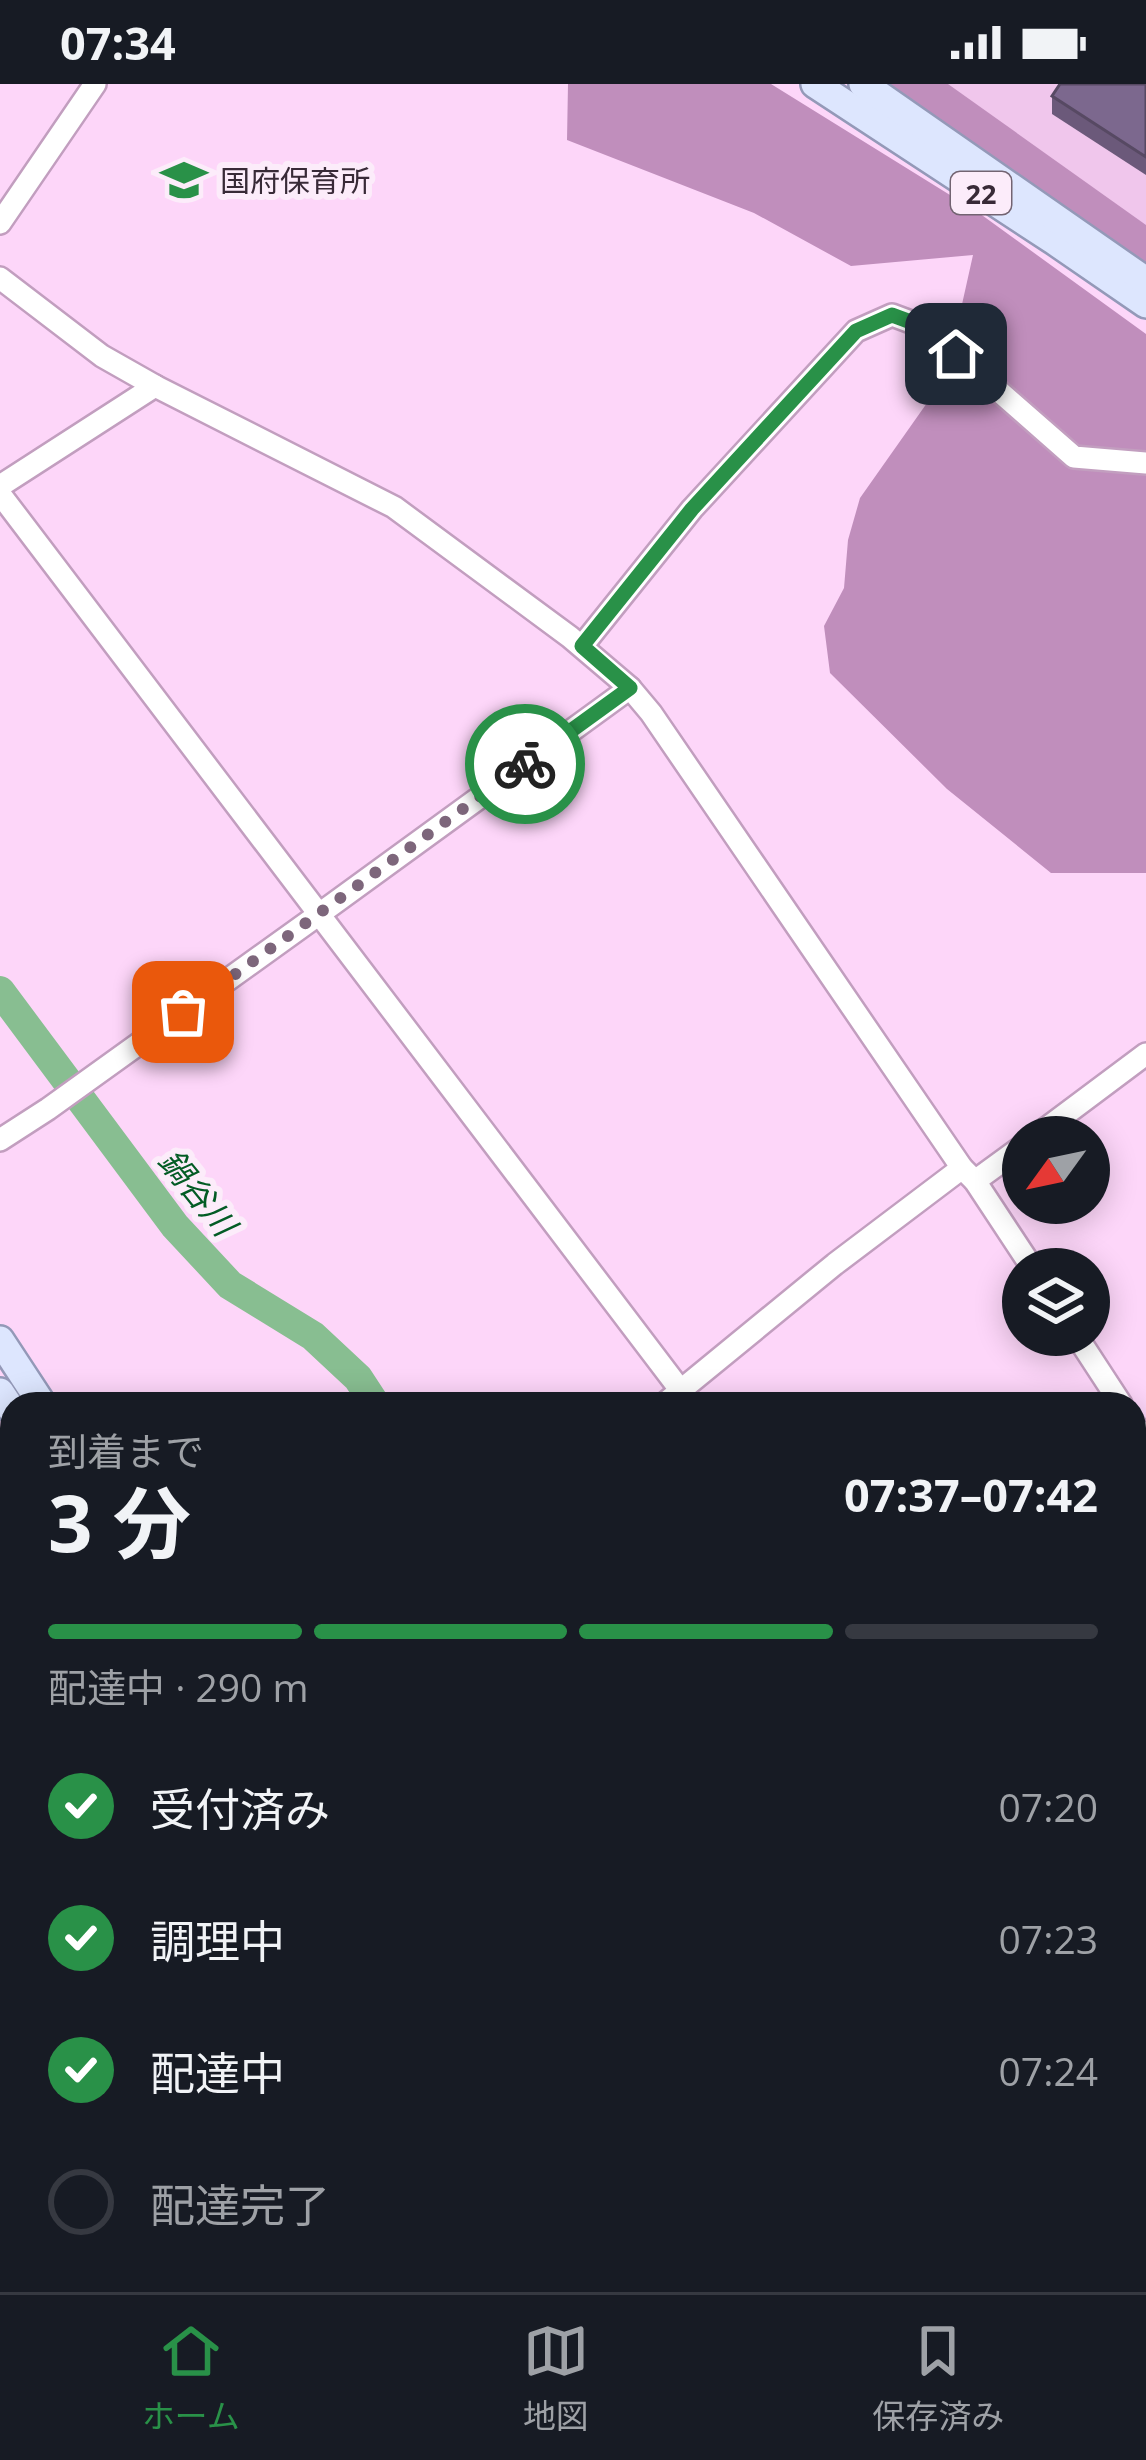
<!DOCTYPE html>
<html lang="ja">
<head>
<meta charset="utf-8">
<style>
  :root { --surface:#171b24; --page:#20242c; --text:#f1f3f6; --muted:#9ea1a6; --line:#363941; --accent:#299148 }
  body { margin:0; font-family:"Open Sans","Noto Sans JP",sans-serif; background:var(--page); color:var(--text); height:100vh; display:flex; flex-direction:column; font-size:45px; white-space:nowrap }
  * { box-sizing:border-box; margin:0 }
  p { font-size:39px; color:var(--muted) }
  .icon { flex:none; width:66px; height:66px; fill:none; stroke:currentColor; stroke-width:2; stroke-linecap:round; stroke-linejoin:round }
  .map { position:relative; flex:1; overflow:hidden }
  .panel { position:absolute; left:0px; top:1308px; width:1146px; height:900px; display:flex; flex-direction:column; background:var(--surface); border-radius:36px 36px 0 0; box-shadow:0 6px 30px #0003 }
  .panel>* { flex:none }
  .needle { width:78px; rotate:237deg }
  .fabs { position:absolute; left:1002px; top:1032px; display:grid; gap:24px }
  .fabs a { display:grid; place-items:center; width:108px; height:108px; border-radius:50%; background:var(--surface); box-shadow:0 6px 30px #0003; font-size:60px }
  .pin { position:absolute; display:grid; place-items:center; width:102px; height:102px; color:#fff; margin:-51px; border-radius:24px; box-shadow:0 6px 18px #0006 }
  .courier { position:absolute; display:grid; place-items:center; width:120px; height:120px; margin:-60px; border:9px solid #299148; border-radius:50%; background:#fff; color:#222; box-shadow:0 3px 15px #0007 }
  .overview em { font-style:normal; font-weight:700 }
  .overview div { display:flex; flex-direction:column-reverse }
  .overview { display:flex; align-items:center; justify-content:space-between; height:204px; padding:0 48px }
  h1 { font-size:78px; font-weight:700; line-height:90px }
  .bar { display:grid; grid-template-columns:repeat(4,1fr); gap:18px 12px; align-content:center; height:144px; padding:0 48px }
  .bar i { height:15px; border-radius:9px; background:var(--line) }
  .bar .current { background:var(--accent) }
  .bar p { grid-column:span 4 }
  ol { padding:0 48px; list-style:none }
  li { display:flex; align-items:center; gap:36px; height:132px }
  li p { margin-inline-start:auto }
  li .icon { padding:12px; border-radius:50%; background:var(--accent); color:#fff; stroke-width:4 }
  li:last-child { color:var(--muted) }
  li i { width:66px; height:66px; border:6px solid var(--line); border-radius:50% }
  .status { display:flex; justify-content:space-between; align-items:center; height:84px; padding:0 60px; background:var(--surface); direction:ltr }
  .status svg { height:33px; fill:currentColor }
  .menu { display:flex; justify-content:space-around; align-items:center; height:168px; border-top:3px solid var(--line); background:var(--surface); font-size:33px; color:var(--muted) }
  .menu a { display:grid; justify-items:center; gap:6px }
  .menu .current { color:var(--accent) }
  .map>svg:first-child { display:block }
  .built { fill:#f0c6ec }
  .forest { fill:#c08ebc }
  .lines { fill:none; stroke-linecap:round; stroke-linejoin:round }
  .river { stroke:#88be91; stroke-width:30 }
  .minor-casing { stroke:#c29ebf; stroke-width:26 }
  .major-casing { stroke:#9499b8; stroke-width:32 }
  .path { stroke:#a489a2; stroke-width:3; stroke-dasharray:12 6; stroke-linecap:butt }
  .minor { stroke:#fff; stroke-width:21 }
  .major { stroke:#dde6fe; stroke-width:27 }
  .wall { fill:#6b597a }
  .building { fill:#7c688e; stroke:#574963; stroke-width:3 }
  .done { stroke:#7d667b; stroke-width:12; stroke-dasharray:0 21.6 }
  .route { stroke:#299148; stroke-width:15 }
  .labels { text-anchor:middle; dominant-baseline:central; stroke-width:12; stroke-linejoin:round; paint-order:stroke }
  .shield { fill:#fcecfa; stroke:#736472; stroke-width:3 }
  .shield-label { font-size:27px; font-weight:bold; fill:#382a37 }
  .poi-label { font-size:30px; fill:#382a37; stroke:#fcecfa; text-anchor:start }
  .water-label { font-size:33px; font-style:italic; fill:#035c25; stroke:#fcecfa }
</style>
</head>
<body>
<div class="status"><b>07:34</b><svg viewBox="0 0 49 12"><path d="M0 12V9h3v3zM5 12V6h3v6zM10 12V3h3v9zM15 12V0h3v12zM26 1h20v11H26zM47 4h2v5h-2z"/></svg></div>
<div class="map">
<svg width="1146" height="2208" viewBox="0 0 1146 2208">
  <rect width="100%" height="100%" fill="#fdd6f9"/>
  <path class="built" d="M 898,0 L 1146,0 L 1146,171 Z"/>
  <g class="forest">
    <path d="M 568,0 L 771,0 L 979,129 L 1146,250 L 1146,789 L 1051,789 L 947,705 L 830,589 L 824,542 L 844,504 L 848,456 L 860,414 L 946,292 L 973,171 L 851,182 L 754,129 L 567,56 Z"/>
    <path d="M 878,0 L 948,0 L 1146,141 L 1146,184 Z"/>
    <path d="M 0,1765 L 12,1783 L 12,2196 L 238,2196 L 251,2208 L 0,2208 Z"/>
  </g>
  <g class="lines">
    <g class="river">
      <path d="M 0,907 L 175,1142 L 230,1201 L 313,1252 L 358,1294 L 375,1320"/>
      <path d="M 946,2196 L 952,2208"/>
    </g>
    <defs>
      <g id="minor">
        <path d="M 0,139 L 95,0"/>
        <path d="M 0,194 L 102,272 L 155,302 L 394,423 L 570,553 L 630,604 L 651,629 L 962,1084 L 975,1097 L 1033,1185"/>
        <path d="M 0,402 L 155,302"/>
        <path d="M 0,410 L 691,1320"/>
        <path d="M 582,562 L 692,425 L 856,247 L 892,231 L 927,244 L 1074,373 L 1146,379"/>
        <path d="M 1035,1053 L 1146,970"/>
        <path d="M 0,1056 L 48,1025 L 318,831 L 630,604"/>
        <path d="M 975,1097 L 1023,1062"/>
        <path d="M 1076,1251 L 1121,1320"/>
        <path d="M 664,1320 L 835,1180 L 962,1084"/>
        <path d="M 1134,1340 L 1146,1357"/>
        <path d="M 1134,1422 L 1146,1408"/>
      </g>
      <g id="major">
        <path d="M 815,0 L 1053,156 L 1146,220"/>
        <path d="M 863,0 L 1146,197"/>
        <path d="M 0,1256 L 42,1320"/>
        <path d="M 0,1308 L 12,1326"/>
        <path d="M 588,2196 L 596,2208"/>
        <path d="M 621,2196 L 629,2208"/>
      </g>
    </defs>
    <use href="#minor" class="minor-casing"/>
    <use href="#major" class="major-casing"/>
    <path class="path" d="M 1134,1652 L 1146,1664"/>
    <use href="#minor" class="minor"/>
    <use href="#major" class="major"/>
  </g>
  <path class="wall" d="M 1146,0 L 1146,91 L 1052,30 L 1052,12 Z"/>
  <path class="building" d="M 1060,0 L 1146,0 L 1146,73 L 1052,12 Z"/>
  <g class="lines">
    <path class="done" d="M 183,928 L 525,680"/>
    <path class="route" d="M 525,680 L 630,604 L 582,562 L 692,425 L 856,247 L 892,231 L 927,244 L 956,270"/>
  </g>
  <defs>
    <symbol id="school-bare" viewBox="-9 -9 18 18"><path d="M0-5L7-2L0 1L-7-2ZM-4 1L0 2.5L4 1V4Q0 6-4 4Z" fill="#299148" stroke="#fcecfa" stroke-width="2.5" paint-order="stroke"/></symbol>
  </defs>
  <g fill-rule="evenodd">
    <use href="#school-bare" x="151" y="63" width="66" height="66"/>
  </g>
  <g class="labels">
    <rect class="shield" x="951" y="88" width="60" height="42" rx="9"/>
    <g class="shield-label">
      <text x="981" y="109">22</text>
    </g>
    <g class="poi-label">
      <text x="220" y="96">国府保育所</text>
    </g>
    <g class="water-label">
      <text transform="translate(198 1108) rotate(51)">鍋谷川</text>
    </g>
  </g>
</svg>
<div class="fabs">
<a><svg class="needle" viewBox="-14 -14 28 28"><path d="M0-13l5 13h-10z" fill="#e53935"/><path d="M0 13l5-13h-10z" fill="#9ea1a6"/></svg></a>
<a><svg class="icon" aria-label="layers" viewBox="0 0 24 24"><path d="M12 4l9 5-9 5-9-5zM3 14l9 5 9-5"/></svg></a>
</div>
<div class="pin" style="left:183px;top:928px;background:#ea580c"><svg class="icon" aria-label="bag" viewBox="0 0 24 24"><path d="M5 8h14l-1 12H6zM9 8a3 3 0 0 1 6 0"/></svg></div>
<div class="pin" style="left:956px;top:270px;background:#1f2937"><svg class="icon" aria-label="home" viewBox="0 0 24 24"><path d="M3 11l9-7 9 7M6 9v11h12V9"/></svg></div>
<div class="courier" style="left:525px;top:680px"><svg class="icon" aria-label="bike" viewBox="0 0 24 24"><circle cx="6" cy="16" r="4"/><circle cx="18" cy="16" r="4"/><path d="M6 16l4-8h5l3 8M10 8l3 8H6M13 5h3"/></svg></div>
<section class="panel">
<div class="overview"><div><h1>3 分</h1><p>到着まで</p></div><em>07:37–07:42</em></div>
<div class="bar"><i class="current"></i><i class="current"></i><i class="current"></i><i></i><p>配達中 · 290 m</p></div>
<ol>
<li><svg class="icon" aria-label="check" viewBox="0 0 24 24"><path d="M5 12l5 5 9-10"/></svg>受付済み<p>07:20</p></li>
<li><svg class="icon" aria-label="check" viewBox="0 0 24 24"><path d="M5 12l5 5 9-10"/></svg>調理中<p>07:23</p></li>
<li><svg class="icon" aria-label="check" viewBox="0 0 24 24"><path d="M5 12l5 5 9-10"/></svg>配達中<p>07:24</p></li>
<li><i></i>配達完了</li>
</ol>
</section>
</div>
<nav class="menu">
<a class="current"><svg class="icon" aria-label="home" viewBox="0 0 24 24"><path d="M3 11l9-7 9 7M6 9v11h12V9"/></svg>ホーム</a>
<a><svg class="icon" aria-label="map" viewBox="0 0 24 24"><path d="M3 6l6-2 6 2 6-2v14l-6 2-6-2-6 2zM9 4v14M15 6v14"/></svg>地図</a>
<a><svg class="icon" aria-label="saved" viewBox="0 0 24 24"><path d="M7 4h10v16l-5-4-5 4z"/></svg>保存済み</a>
</nav>
</body>
</html>
